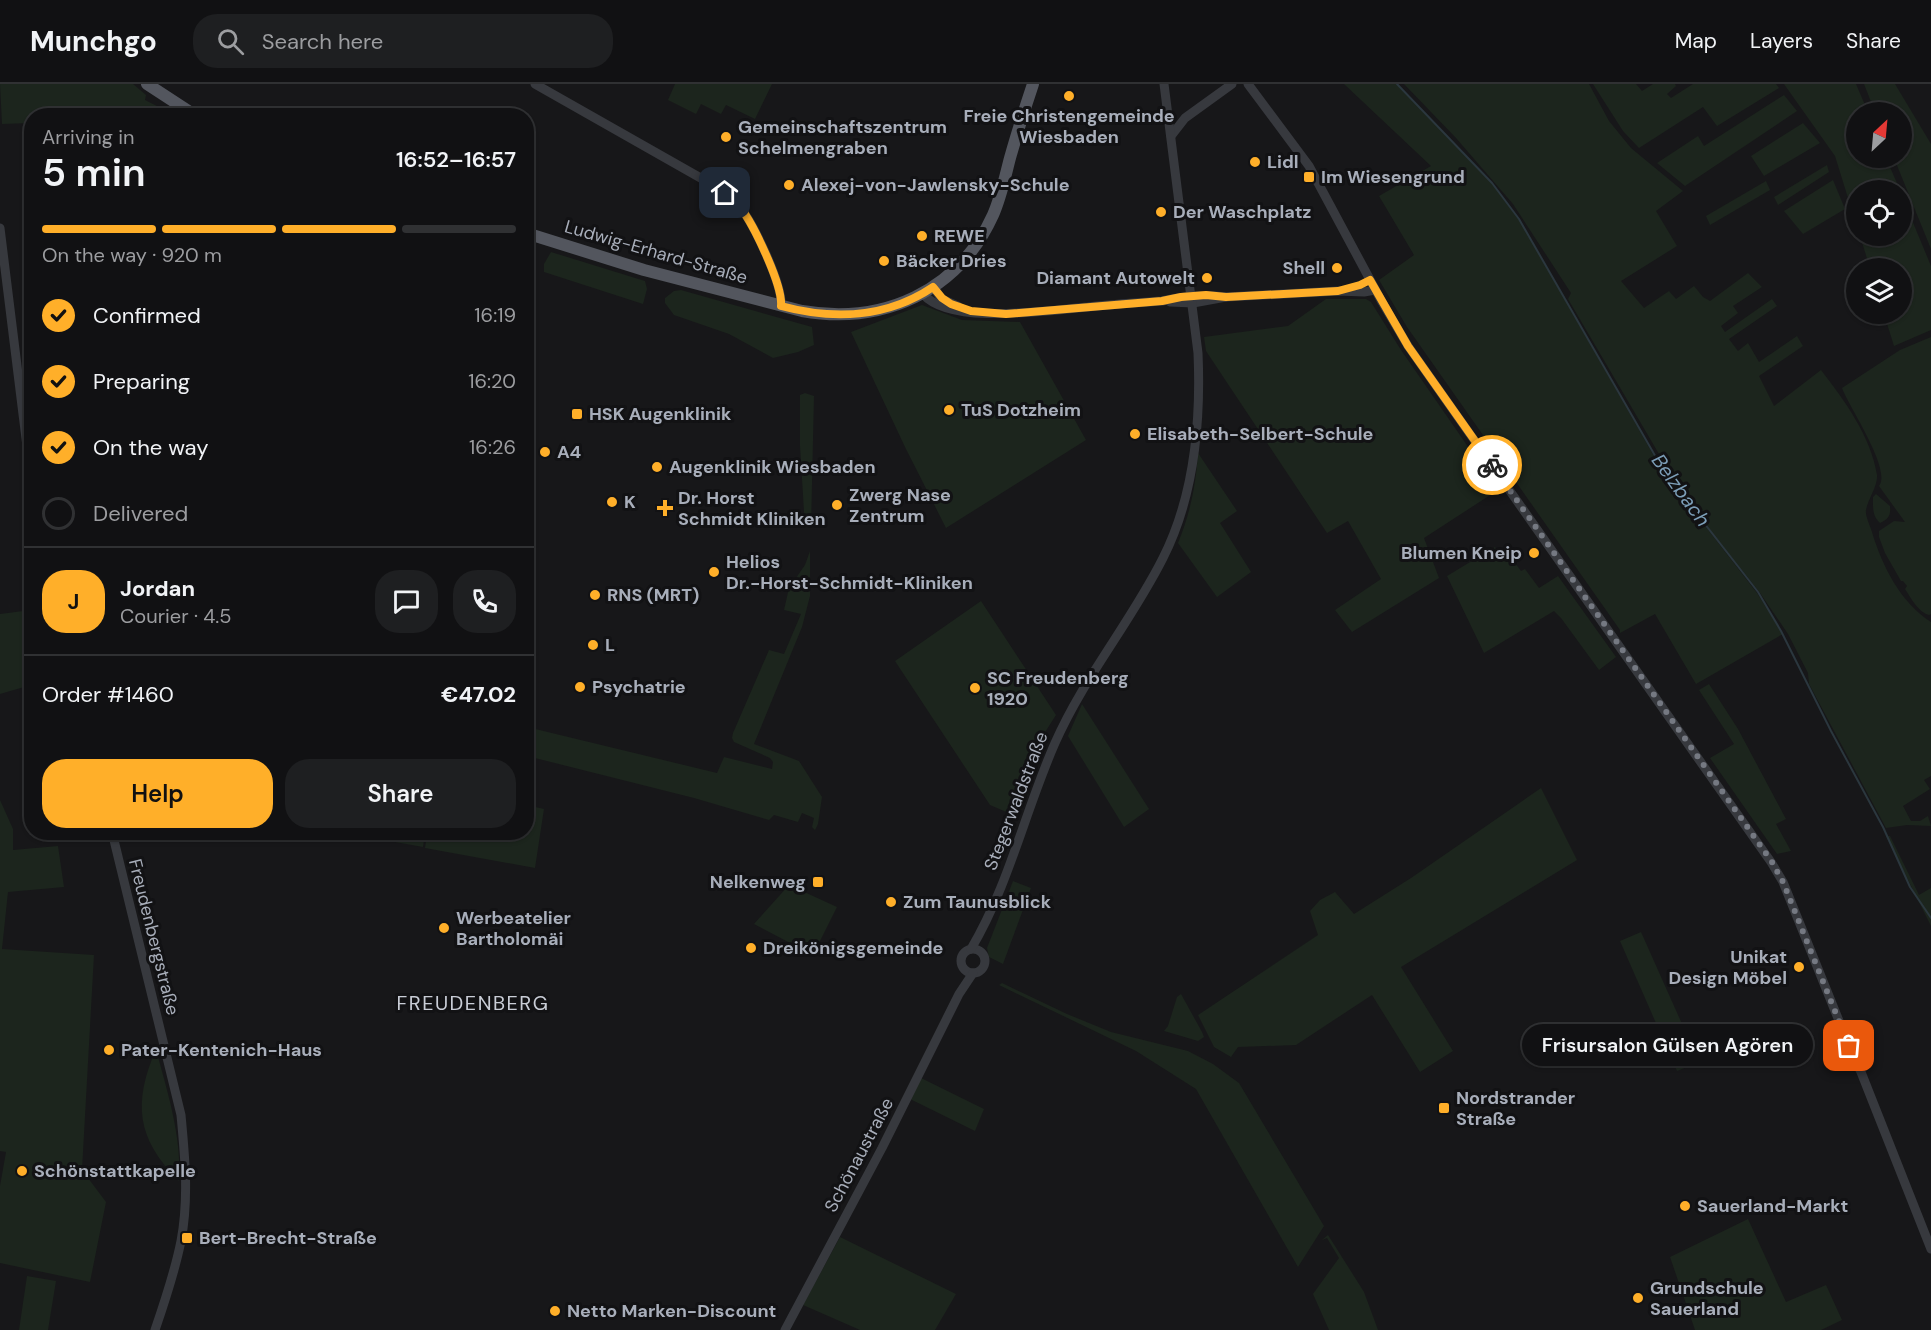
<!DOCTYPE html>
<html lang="en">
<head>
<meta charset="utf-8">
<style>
  :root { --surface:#111113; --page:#1e1f21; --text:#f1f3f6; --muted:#9c9da0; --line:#303133; --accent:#ffaf29 }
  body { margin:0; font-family:"DM Sans",sans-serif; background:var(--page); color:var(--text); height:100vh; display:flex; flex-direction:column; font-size:22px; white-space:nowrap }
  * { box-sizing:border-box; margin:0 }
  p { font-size:20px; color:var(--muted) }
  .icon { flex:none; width:33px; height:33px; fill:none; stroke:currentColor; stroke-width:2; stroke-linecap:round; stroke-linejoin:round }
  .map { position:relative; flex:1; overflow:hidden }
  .details { position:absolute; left:24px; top:24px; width:510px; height:732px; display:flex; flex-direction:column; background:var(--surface); border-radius:24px; box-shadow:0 2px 4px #0004,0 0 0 2px var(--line) }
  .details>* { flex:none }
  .needle { width:39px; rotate:26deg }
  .tools { position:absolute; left:1846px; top:18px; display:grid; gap:12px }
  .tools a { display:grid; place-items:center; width:66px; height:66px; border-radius:50%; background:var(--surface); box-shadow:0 2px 4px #0004,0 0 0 2px var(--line); font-size:30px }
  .pin { position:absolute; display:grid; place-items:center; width:51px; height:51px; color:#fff; margin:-26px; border-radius:12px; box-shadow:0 3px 9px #0006 }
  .courier { position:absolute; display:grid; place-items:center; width:60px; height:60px; margin:-30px; border:4px solid #ffaf29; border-radius:50%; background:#fff; color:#222; box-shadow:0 2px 8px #0007 }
  .bubble { position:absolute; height:42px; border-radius:21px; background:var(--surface); box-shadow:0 2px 4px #0004,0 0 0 2px var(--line); font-size:20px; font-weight:600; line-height:42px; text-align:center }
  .headline em { font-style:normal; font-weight:600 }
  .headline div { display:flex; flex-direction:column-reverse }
  .headline { display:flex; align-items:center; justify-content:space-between; height:102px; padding:0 18px }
  h1 { font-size:39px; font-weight:600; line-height:45px }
  .bar { display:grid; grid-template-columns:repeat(4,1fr); gap:9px 6px; align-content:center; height:72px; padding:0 18px }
  .bar i { height:8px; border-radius:4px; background:var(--line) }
  .bar .selected { background:var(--accent) }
  .bar p { grid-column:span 4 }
  .line { display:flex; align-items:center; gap:15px; padding:0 18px; border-top:2px solid var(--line) }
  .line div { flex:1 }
  .round { display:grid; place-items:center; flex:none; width:63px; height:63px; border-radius:24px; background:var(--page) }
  ol { padding:0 18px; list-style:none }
  li { display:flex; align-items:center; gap:18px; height:66px }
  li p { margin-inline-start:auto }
  li .icon { padding:6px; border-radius:50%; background:var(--accent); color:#111; stroke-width:4 }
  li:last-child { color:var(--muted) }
  li i { width:33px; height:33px; border:3px solid var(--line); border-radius:50% }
  .action { display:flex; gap:12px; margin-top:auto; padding:12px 18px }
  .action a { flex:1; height:69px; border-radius:24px; background:var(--accent); color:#111; font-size:24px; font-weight:600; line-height:69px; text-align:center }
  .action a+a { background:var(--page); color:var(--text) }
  header { display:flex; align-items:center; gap:36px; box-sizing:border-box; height:84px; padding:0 30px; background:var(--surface); border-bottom:2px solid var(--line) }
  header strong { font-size:28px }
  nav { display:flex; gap:33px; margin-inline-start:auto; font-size:21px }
  .search { width:420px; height:54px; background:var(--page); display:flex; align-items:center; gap:15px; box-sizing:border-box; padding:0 21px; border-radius:24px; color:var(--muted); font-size:22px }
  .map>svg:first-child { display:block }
  .green { fill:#1c251d }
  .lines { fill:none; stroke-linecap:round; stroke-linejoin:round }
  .stream { stroke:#2b373e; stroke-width:2 }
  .minor { stroke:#37393e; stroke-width:9 }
  .major { stroke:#53565e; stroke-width:12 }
  .done { stroke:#757982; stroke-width:6; stroke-dasharray:0 10.8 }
  .route { stroke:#ffaf29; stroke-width:8 }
  .poi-dot { fill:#ffaf29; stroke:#121214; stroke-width:2 }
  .labels { text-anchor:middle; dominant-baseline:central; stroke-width:6; stroke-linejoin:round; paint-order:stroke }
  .poi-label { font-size:18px; font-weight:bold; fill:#a8aeba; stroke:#121214; text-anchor:start }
  .street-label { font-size:18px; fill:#a8aeba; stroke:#121214 }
  .water-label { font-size:20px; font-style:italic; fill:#7c9eb8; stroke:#121214 }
  .neighbourhood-label { font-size:20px; letter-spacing:1.5px; fill:#c9cdd6; stroke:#121214 }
</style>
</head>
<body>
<header>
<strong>Munchgo</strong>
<div class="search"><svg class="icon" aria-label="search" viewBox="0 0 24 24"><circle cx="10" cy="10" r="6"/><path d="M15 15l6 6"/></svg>Search here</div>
<nav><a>Map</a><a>Layers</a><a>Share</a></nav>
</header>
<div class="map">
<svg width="1931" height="1246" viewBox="0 0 1931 1246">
  <rect width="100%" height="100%" fill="#171719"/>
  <g class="green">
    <path d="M 0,0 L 133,0 L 146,11 L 145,16 L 175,31 L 32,32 L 31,39 L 2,40 Z"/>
    <path d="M 675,0 L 772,0 L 755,35 L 726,21 L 721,30 L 701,20 L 696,30 L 668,16 Z"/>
    <path d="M 1344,0 L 1397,0 L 1492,99 L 1519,135 L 1662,386 L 1757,509 L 1783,550 L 1696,600 L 1655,530 L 1620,549 L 1620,546 L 1407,243 L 1379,196 L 1414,171 L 1379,112 L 1431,82 Z"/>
    <path d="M 1404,0 L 1589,0 L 1609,37 L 1631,64 L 1683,107 L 1656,127 L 1677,162 L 1621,197 L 1644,224 L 1669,207 L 1676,215 L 1694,202 L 1703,213 L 1710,217 L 1748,189 L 1762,203 L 1733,222 L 1738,229 L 1721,242 L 1725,248 L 1772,215 L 1777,222 L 1729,255 L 1738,267 L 1748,259 L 1759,278 L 1797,252 L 1803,262 L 1759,292 L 1774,322 L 1821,286 C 1844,316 1871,352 1877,391 C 1878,402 1868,415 1866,426 C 1865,432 1870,441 1872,448 C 1882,482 1901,519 1931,538 L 1931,692 L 1924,696 L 1930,705 L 1903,722 L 1911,737 L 1920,737 L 1928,732 L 1931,742 L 1907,741 L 1886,744 L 1809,600 L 1808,589 L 1788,550 L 1760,509 L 1713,450 L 1666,382 L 1568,215 L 1571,209 L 1513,120 L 1456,54 Z"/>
    <path d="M 1593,0 L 1636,0 L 1642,7 L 1653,0 L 1675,0 L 1676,2 L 1667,10 L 1671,14 L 1693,0 L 1776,0 L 1779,4 L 1717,42 L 1703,23 L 1639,64 L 1623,47 Z"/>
    <path d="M 1784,0 L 1856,0 L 1868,28 L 1857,28 L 1857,74 L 1886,74 L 1900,106 L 1857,106 L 1857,143 L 1835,72 Z"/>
    <path d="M 1864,0 L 1895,0 L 1931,60 L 1931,165 L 1894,74 L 1902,74 L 1902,28 L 1875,28 Z"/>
    <path d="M 1784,11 L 1797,27 L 1685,102 L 1657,79 L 1698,52 L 1704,62 Z"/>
    <path d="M 1803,39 L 1820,59 L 1764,92 L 1751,72 Z"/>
    <path d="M 1827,81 L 1829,88 L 1778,121 L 1774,113 Z"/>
    <path d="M 1833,96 L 1845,125 L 1803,150 L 1784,127 Z"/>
    <path d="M 1766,97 L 1770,106 L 1710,141 L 1706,132 Z"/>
    <path d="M 1902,112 L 1931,182 L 1931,246 L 1894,262 L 1884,230 L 1902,230 L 1902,184 L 1870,184 L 1860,152 L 1902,152 Z"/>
    <path d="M 551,168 L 645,197 L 647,205 L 643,220 L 544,188 L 544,180 Z"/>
    <path d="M 681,206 L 812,243 L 814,261 L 798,268 L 773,274 L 729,250 L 674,231 L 665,219 L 665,214 L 674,207 Z"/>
    <path d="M 1326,215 L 1366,215 L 1371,218 L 1401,266 L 1498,406 L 1424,454 L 1439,494 L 1352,548 L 1335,526 L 1381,495 L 1348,437 L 1327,449 L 1206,267 L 1204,253 L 1288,242 Z"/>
    <path d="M 922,221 L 962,236 L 1020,238 L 1086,356 L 946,444 L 905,363 L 851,248 Z"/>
    <path d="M 1931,253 L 1931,530 L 1929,531 C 1918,528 1911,514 1905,505 L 1907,502 L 1903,497 L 1901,497 L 1885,469 L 1879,453 L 1879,447 L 1894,437 L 1905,438 L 1879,402 C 1892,386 1849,323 1842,304 L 1900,266 Z"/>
    <path d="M 805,309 L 814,312 L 811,444 L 805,444 L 800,362 L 800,311 Z"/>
    <path d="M 1198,369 L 1237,427 L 1220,439 L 1251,488 L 1217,513 L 1178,459 C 1190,430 1196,401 1198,369 Z"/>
    <path d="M 1876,410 L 1890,422 C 1891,432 1888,435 1880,439 C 1872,432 1873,423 1873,413 Z"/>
    <path d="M 1495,463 L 1502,475 L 1509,471 L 1521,487 L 1525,485 L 1539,504 L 1558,492 L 1616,573 L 1599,586 L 1561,534 L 1554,527 L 1484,569 L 1447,492 Z"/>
    <path d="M 810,467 L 810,512 L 802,543 L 754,660 L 799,677 L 822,713 L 818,740 L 815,746 L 812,743 L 814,734 L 802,729 L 798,738 L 774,731 L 769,736 L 694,714 L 527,672 L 527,643 L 717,689 L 724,673 L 772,685 L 773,678 L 770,674 L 734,658 L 732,654 L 733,649 L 769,566 L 784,570 L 801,530 L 784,526 L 789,504 L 805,481 Z"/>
    <path d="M 981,517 L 1056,631 L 1042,653 L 1025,698 L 1024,701 L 1031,703 L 1018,733 L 990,721 L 895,577 Z"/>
    <path d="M 31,526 L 31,601 L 0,610 L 0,530 Z"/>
    <path d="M 1709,600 L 1738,645 L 1786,735 L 1776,740 L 1791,767 L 1777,770 L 1710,674 L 1734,660 L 1699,606 Z"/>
    <path d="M 1082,620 L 1149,725 L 1124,743 L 1068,652 Z"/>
    <path d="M 1541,704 L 1577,776 L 1401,883 L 1453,967 L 1420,988 L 1372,911 L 1296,961 L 1238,963 L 1231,973 L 1214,963 L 1198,931 L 1318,851 L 1310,827 L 1320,816 L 1335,808 L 1354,830 L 1411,794 Z"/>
    <path d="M 0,716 L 13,745 L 13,766 L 58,762 L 64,803 L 8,808 L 2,865 L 94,871 L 82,1086 L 106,1118 L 90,1198 L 0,1179 L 0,1102 L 6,1068 L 0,1067 Z"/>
    <path d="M 527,721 L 544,725 L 535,784 L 425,764 L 427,749 L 526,748 Z"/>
    <path d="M 385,749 L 425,749 L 423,763 L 384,756 Z"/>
    <path d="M 1886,752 L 1890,752 L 1919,811 L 1931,804 L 1931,842 Z"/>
    <path d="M 1013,797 L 1031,804 L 1003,880 L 989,873 L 987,864 Z"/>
    <path d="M 789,801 L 837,823 L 813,871 L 754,840 Z"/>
    <path d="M 1641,848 L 1699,978 L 1677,987 L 1620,857 Z"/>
    <path d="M 1002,899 L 1067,930 L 1111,948 L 1188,967 L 1213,980 L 1239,999 L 1324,1142 L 1298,1183 L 1196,1005 L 1136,967 L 999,901 Z"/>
    <path d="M 1181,910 L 1202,948 L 1204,953 L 1198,957 L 1164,947 L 1168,942 L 1177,913 Z"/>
    <path d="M 156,965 C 167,1007 182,1052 179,1097 C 136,1054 133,1019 156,965 Z"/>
    <path d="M 921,994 L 984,1025 L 975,1047 L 910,1015 Z"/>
    <path d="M 1748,1135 L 1786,1218 L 1826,1201 L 1842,1236 L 1821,1246 L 1695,1246 L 1670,1173 Z"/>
    <path d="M 1328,1151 L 1364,1208 L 1378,1246 L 1329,1246 L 1313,1210 L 1339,1174 L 1327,1154 L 1322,1156 Z"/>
    <path d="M 840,1153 L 956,1210 L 935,1246 L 860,1246 L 803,1221 Z"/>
    <path d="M 27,1192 L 56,1197 L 48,1246 L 19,1246 Z"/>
  </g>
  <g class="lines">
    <path class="stream" d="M 1397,0 L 1492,99 L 1519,135 L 1665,389 L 1758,508 L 1781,547 L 1831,647 L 1883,743 L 1910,803 L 1931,834"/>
    <g class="minor">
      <path d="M 535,0 L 713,101 C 722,107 732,113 739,122 C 753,138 783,201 781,222"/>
      <path d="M 1248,0 L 1309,82 L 1382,218 L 1408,262 L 1771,778 L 1783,798 L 1854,974 L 1861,988 L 1931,1165"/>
      <path d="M 1171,52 L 1185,34 L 1232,0"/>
      <path d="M 0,144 L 32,403"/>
      <path d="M 933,203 L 942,215 L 958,222"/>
      <path d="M 923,210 C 950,242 1049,226 1088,223 C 1113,220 1137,219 1162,217 C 1183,212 1204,210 1226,213"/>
      <path d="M 1170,218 L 1193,219 L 1226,213 L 1338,207 L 1364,208 L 1375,206"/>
      <path d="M 112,748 L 181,1031 C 185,1073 189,1115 181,1157 C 175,1187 165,1217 155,1246"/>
      <circle cx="973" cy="877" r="12"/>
      <path d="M 971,865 C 1009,801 1025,727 1055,659 C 1084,593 1131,538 1163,474 C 1195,411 1201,338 1198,269 L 1164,0"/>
      <path d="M 785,1246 L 882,1064 L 959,910 L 973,889"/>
    </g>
    <g class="major">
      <path d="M 147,0 L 196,32"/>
      <path d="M 526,149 L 644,186 L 802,227 C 883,241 958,208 993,131 C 1001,113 1005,93 1010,74 C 1017,49 1025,24 1033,0"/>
    </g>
  </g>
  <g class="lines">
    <path class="done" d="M 1492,381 L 1772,778 L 1783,798 L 1849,962"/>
    <path class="route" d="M 725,109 C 733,115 740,121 745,130 C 756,147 783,202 781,222 C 833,236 887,234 933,203 L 942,214 L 951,220 L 971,227 L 1006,230 L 1162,217 L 1181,213 L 1206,211 L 1226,213 L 1338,207 L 1360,201 L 1370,196 L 1408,262 L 1492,381"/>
  </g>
  <g class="poi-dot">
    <circle cx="1069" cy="12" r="6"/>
    <circle cx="726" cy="53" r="6"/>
    <circle cx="1255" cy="78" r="6"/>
    <rect x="1303" y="87" width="12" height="12" rx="3"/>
    <circle cx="789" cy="101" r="6"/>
    <circle cx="1161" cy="128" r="6"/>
    <circle cx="922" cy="152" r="6"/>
    <circle cx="884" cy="177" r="6"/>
    <circle cx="1337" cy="184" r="6"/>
    <circle cx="1207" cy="194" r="6"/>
    <circle cx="949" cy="326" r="6"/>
    <rect x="571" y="324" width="12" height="12" rx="3"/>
    <circle cx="1135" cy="350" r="6"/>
    <circle cx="545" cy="368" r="6"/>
    <circle cx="657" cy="383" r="6"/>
    <circle cx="612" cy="418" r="6"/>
    <circle cx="837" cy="421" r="6"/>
    <path d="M662 415h6v6h6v6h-6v6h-6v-6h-6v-6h6z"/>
    <circle cx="1534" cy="469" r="6"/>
    <circle cx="714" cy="488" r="6"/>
    <circle cx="595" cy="511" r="6"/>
    <circle cx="593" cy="561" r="6"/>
    <circle cx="580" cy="603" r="6"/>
    <circle cx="975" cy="604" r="6"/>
    <rect x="812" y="792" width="12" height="12" rx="3"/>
    <circle cx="891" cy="818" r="6"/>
    <circle cx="444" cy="844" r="6"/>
    <circle cx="751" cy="864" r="6"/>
    <circle cx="1799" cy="883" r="6"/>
    <circle cx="109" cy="966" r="6"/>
    <rect x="1438" y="1018" width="12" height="12" rx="3"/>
    <circle cx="22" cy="1087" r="6"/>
    <circle cx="1685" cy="1122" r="6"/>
    <rect x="181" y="1148" width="12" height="12" rx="3"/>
    <circle cx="1638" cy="1214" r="6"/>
    <circle cx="555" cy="1227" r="6"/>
  </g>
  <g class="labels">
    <g class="poi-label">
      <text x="1069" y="32" text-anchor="middle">Freie Christengemeinde<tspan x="1069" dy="21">Wiesbaden</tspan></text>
      <text x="738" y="43">Gemeinschaftszentrum<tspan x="738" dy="21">Schelmengraben</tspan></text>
      <text x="1267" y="78">Lidl</text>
      <text x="1321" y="93">Im Wiesengrund</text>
      <text x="801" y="101">Alexej-von-Jawlensky-Schule</text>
      <text x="1173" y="128">Der Waschplatz</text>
      <text x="934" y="152">REWE</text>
      <text x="896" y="177">Bäcker Dries</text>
      <text x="1325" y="184" text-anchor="end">Shell</text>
      <text x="1195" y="194" text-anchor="end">Diamant Autowelt</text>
      <text x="961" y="326">TuS Dotzheim</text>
      <text x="589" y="330">HSK Augenklinik</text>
      <text x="1147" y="350">Elisabeth-Selbert-Schule</text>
      <text x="557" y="368">A4</text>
      <text x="669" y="383">Augenklinik Wiesbaden</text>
      <text x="849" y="411">Zwerg Nase<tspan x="849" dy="21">Zentrum</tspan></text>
      <text x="678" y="414">Dr. Horst<tspan x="678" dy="21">Schmidt Kliniken</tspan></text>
      <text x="624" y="418">K</text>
      <text x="1522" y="469" text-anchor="end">Blumen Kneip</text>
      <text x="726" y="478">Helios<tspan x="726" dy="21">Dr.-Horst-Schmidt-Kliniken</tspan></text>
      <text x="607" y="511">RNS (MRT)</text>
      <text x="605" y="561">L</text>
      <text x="987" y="594">SC Freudenberg<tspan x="987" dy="21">1920</tspan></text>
      <text x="592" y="603">Psychatrie</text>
      <text x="806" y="798" text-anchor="end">Nelkenweg</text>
      <text x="903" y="818">Zum Taunusblick</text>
      <text x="456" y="834">Werbeatelier<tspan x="456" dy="21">Bartholomäi</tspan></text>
      <text x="763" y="864">Dreikönigsgemeinde</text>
      <text x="1787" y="873" text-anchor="end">Unikat<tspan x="1787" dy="21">Design Möbel</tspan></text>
      <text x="121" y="966">Pater-Kentenich-Haus</text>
      <text x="1456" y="1014">Nordstrander<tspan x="1456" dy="21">Straße</tspan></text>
      <text x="34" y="1087">Schönstattkapelle</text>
      <text x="1697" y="1122">Sauerland-Markt</text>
      <text x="199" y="1154">Bert-Brecht-Straße</text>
      <text x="1650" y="1204">Grundschule<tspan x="1650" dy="21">Sauerland</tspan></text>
      <text x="567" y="1227">Netto Marken-Discount</text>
    </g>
    <g class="street-label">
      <text transform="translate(656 168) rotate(16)">Ludwig-Erhard-Straße</text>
      <text transform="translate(1016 717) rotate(-69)">Stegerwaldstraße</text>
      <text transform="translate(154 853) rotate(76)">Freudenbergstraße</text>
      <text transform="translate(859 1071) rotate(-62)">Schönaustraße</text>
    </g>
    <g class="water-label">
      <text transform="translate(1681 406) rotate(54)">Belzbach</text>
    </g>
    <g class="neighbourhood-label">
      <text x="473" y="919">FREUDENBERG</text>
    </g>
  </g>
</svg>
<div class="tools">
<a><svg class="needle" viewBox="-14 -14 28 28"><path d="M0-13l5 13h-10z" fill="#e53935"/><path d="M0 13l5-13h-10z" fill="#9c9da0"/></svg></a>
<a><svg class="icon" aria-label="locate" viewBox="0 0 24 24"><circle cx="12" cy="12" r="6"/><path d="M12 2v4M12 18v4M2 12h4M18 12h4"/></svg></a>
<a><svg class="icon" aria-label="layers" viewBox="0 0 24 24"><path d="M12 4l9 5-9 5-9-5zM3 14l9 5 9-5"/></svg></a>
</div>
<div class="pin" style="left:1849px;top:962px;background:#ea580c"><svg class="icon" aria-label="bag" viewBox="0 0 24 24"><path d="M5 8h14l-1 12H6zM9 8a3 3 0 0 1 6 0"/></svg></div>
<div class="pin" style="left:725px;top:109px;background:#1f2937"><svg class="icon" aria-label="home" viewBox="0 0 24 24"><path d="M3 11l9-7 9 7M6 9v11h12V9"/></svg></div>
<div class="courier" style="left:1492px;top:381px"><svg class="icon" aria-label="bike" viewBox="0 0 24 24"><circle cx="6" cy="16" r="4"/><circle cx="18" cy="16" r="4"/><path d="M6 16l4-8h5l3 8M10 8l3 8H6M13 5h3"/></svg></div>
<div class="bubble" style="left:1522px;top:940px;width:291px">Frisursalon Gülsen Agören</div>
<section class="details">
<div class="headline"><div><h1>5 min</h1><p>Arriving in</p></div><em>16:52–16:57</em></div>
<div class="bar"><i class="selected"></i><i class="selected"></i><i class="selected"></i><i></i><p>On the way · 920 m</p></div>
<ol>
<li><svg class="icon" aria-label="check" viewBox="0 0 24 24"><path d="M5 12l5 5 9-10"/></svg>Confirmed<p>16:19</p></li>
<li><svg class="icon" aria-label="check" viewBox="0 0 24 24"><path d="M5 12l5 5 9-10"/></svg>Preparing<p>16:20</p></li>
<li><svg class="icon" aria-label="check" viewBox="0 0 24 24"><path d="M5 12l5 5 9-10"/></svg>On the way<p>16:26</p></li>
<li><i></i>Delivered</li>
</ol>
<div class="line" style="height:108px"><b class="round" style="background:var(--accent);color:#111">J</b><div><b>Jordan</b><p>Courier · 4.5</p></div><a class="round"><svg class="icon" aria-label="chat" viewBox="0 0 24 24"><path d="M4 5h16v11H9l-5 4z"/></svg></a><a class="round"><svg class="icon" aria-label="phone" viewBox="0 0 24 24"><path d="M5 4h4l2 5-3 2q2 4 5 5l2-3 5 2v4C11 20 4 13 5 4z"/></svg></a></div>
<div class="line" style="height:78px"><div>Order #1460</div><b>€47.02</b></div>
<div class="action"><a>Help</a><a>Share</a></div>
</section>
</div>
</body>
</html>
